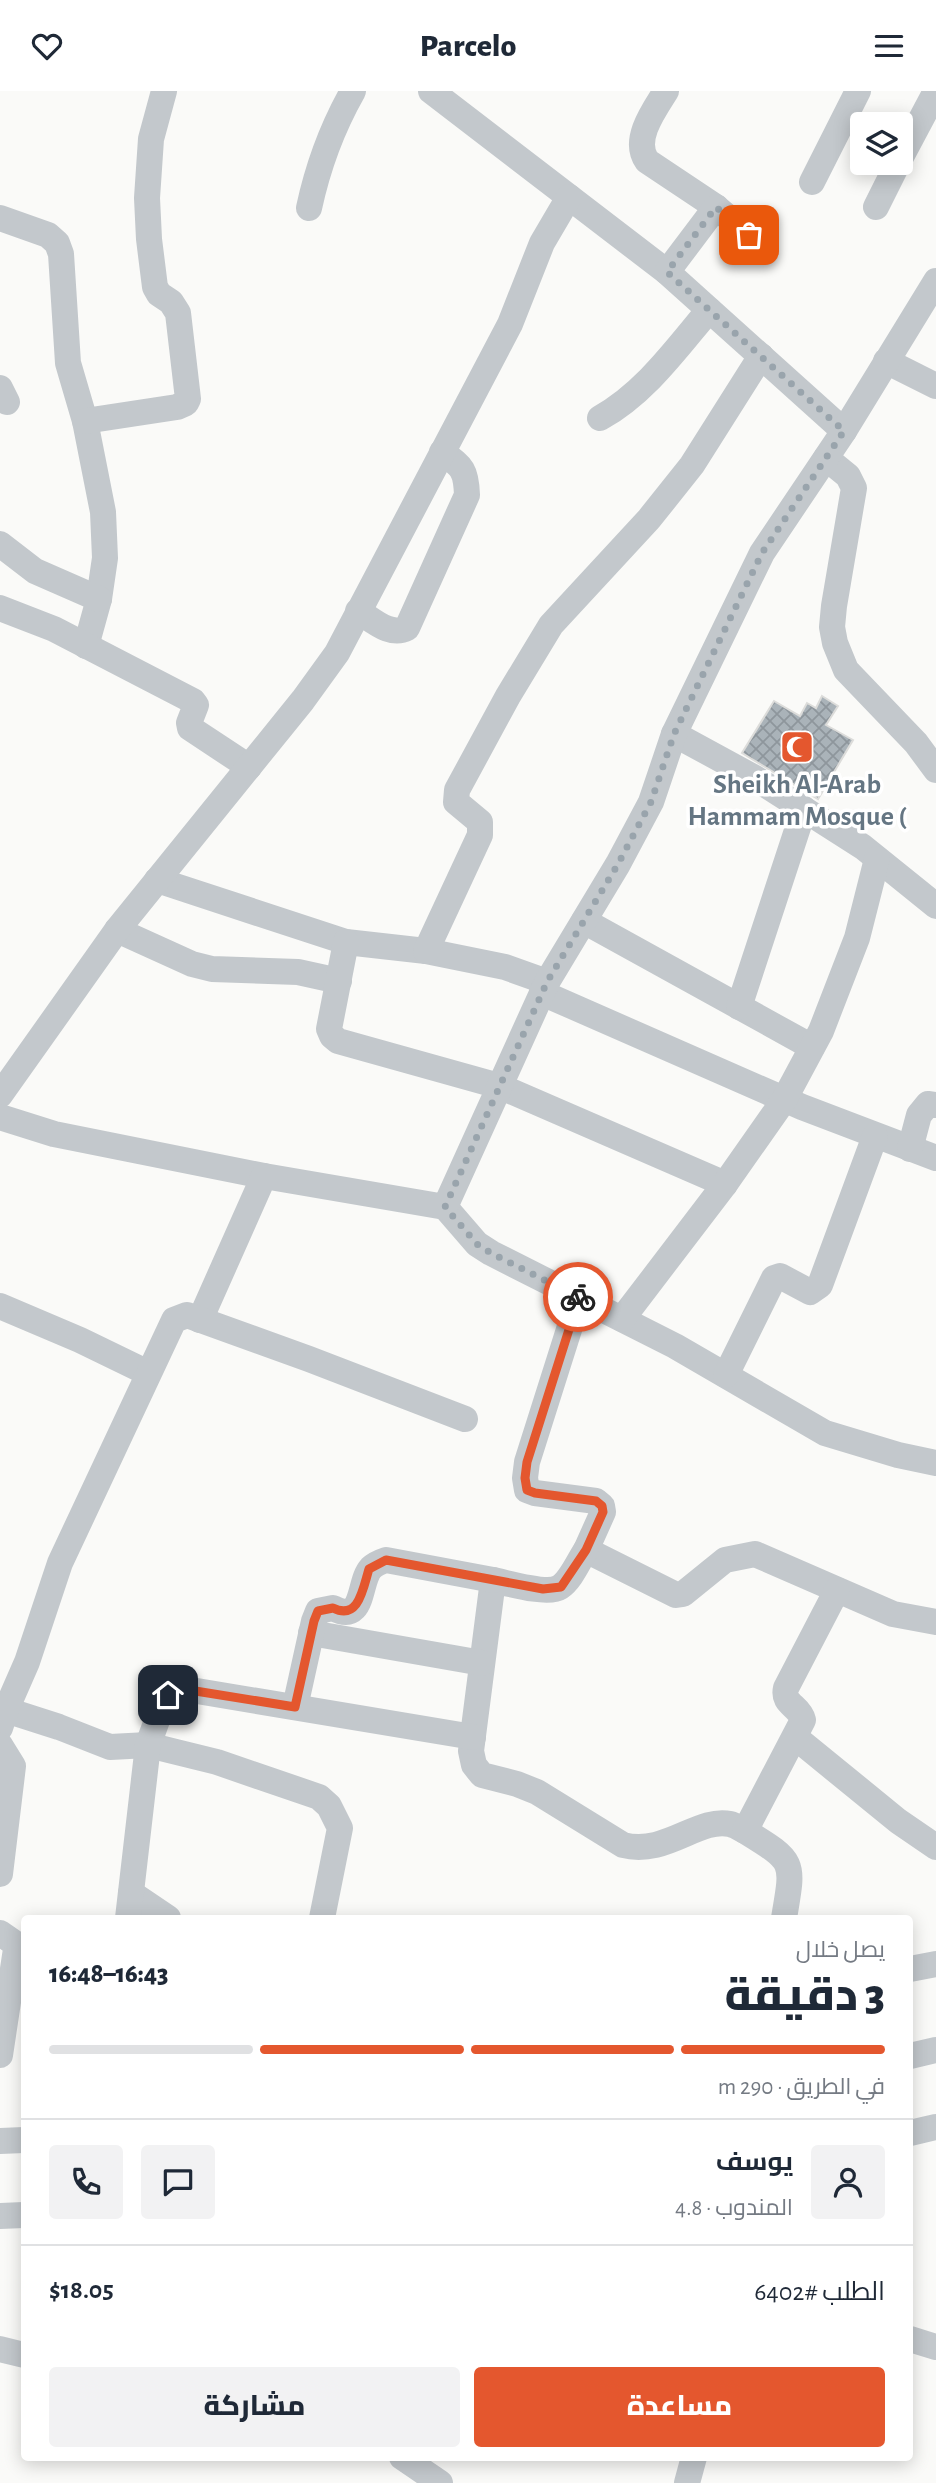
<!DOCTYPE html>
<html lang="ar">
<head>
<meta charset="utf-8">
<style>
  :root { --surface:#fff; --page:#f2f2f3; --text:#1f2937; --muted:#747a83; --line:#e0e1e3; --accent:#e4572e }
  body { margin:0; font-family:"Alegreya Sans",Cairo,sans-serif; background:var(--page); color:var(--text); direction:rtl; height:100vh; display:flex; flex-direction:column; font-size:26px; white-space:nowrap }
  * { box-sizing:border-box; margin:0 }
  p { font-size:23px; color:var(--muted) }
  .icon { flex:none; width:38px; height:38px; fill:none; stroke:currentColor; stroke-width:2; stroke-linecap:round; stroke-linejoin:round }
  .map { position:relative; flex:1; overflow:hidden; direction:ltr }
  .details { position:absolute; left:21px; top:1824px; width:892px; height:546px; display:flex; flex-direction:column; background:var(--surface); border-radius:7px; box-shadow:0 4px 18px #0003; direction:rtl }
  .details>* { flex:none }
  .controls { position:absolute; left:850px; top:21px; display:grid; gap:14px }
  .controls a { display:grid; place-items:center; width:63px; height:63px; border-radius:7px; background:var(--surface); box-shadow:0 4px 18px #0003; font-size:35px }
  .pin { position:absolute; display:grid; place-items:center; width:60px; height:60px; color:#fff; margin:-30px; border-radius:14px; box-shadow:0 4px 10px #0006 }
  .courier { position:absolute; display:grid; place-items:center; width:70px; height:70px; margin:-35px; border:5px solid #e4572e; border-radius:50%; background:#fff; color:#222; box-shadow:0 2px 9px #0007 }
  .headline em { font-style:normal; font-weight:800 }
  .headline div { display:flex; flex-direction:column-reverse }
  .headline { display:flex; align-items:center; justify-content:space-between; height:119px; padding:0 28px }
  h1 { font-size:46px; font-weight:800; line-height:52px }
  .bar { display:grid; grid-template-columns:repeat(4,1fr); gap:10px 7px; align-content:center; height:84px; padding:0 28px }
  .bar i { height:9px; border-radius:5px; background:var(--line) }
  .bar .on { background:var(--accent) }
  .bar p { grid-column:span 4 }
  .line { display:flex; align-items:center; gap:18px; padding:0 28px; border-top:2px solid var(--line) }
  .line div { flex:1 }
  .round { display:grid; place-items:center; flex:none; width:74px; height:74px; border-radius:7px; background:var(--page) }
  .primary-button { display:flex; gap:14px; margin-top:auto; padding:14px 28px }
  .primary-button a { flex:1; height:80px; border-radius:7px; background:var(--accent); color:#fff; font-size:28px; font-weight:800; line-height:80px; text-align:center }
  .primary-button a+a { background:var(--page); color:var(--text) }
  header { display:flex; justify-content:space-between; align-items:center; height:91px; padding:0 28px; background:var(--surface); font-size:32px; font-weight:800 }
  .map>svg:first-child { display:block }
  .building { fill:url(#building-cross-hatch); stroke:#dcdcda; stroke-width:2 }
  .lines { fill:none; stroke-linecap:round; stroke-linejoin:round }
  .minor { stroke:#c3c8cc; stroke-width:26 }
  .done { stroke:#99a4ac; stroke-width:7; stroke-dasharray:0 12.6 }
  .route { stroke:#e4572e; stroke-width:9 }
  .labels { text-anchor:middle; dominant-baseline:central; stroke-width:7; stroke-linejoin:round; paint-order:stroke }
  .poi-label { font-size:28px; font-weight:bold; fill:#657683; stroke:#fff }
</style>
</head>
<body>
<header><svg class="icon" aria-label="menu" viewBox="0 0 24 24"><path d="M4 6h16M4 12h16M4 18h16"/></svg>Parcelo<svg class="icon" aria-label="heart" viewBox="0 0 24 24"><path d="M12 20l-8-8c-3-5 5-10 8-4 3-6 11-1 8 4z"/></svg></header>
<div class="map">
<svg width="936" height="2392" viewBox="0 0 936 2392">
  <defs>
    <pattern id="building-cross-hatch" width="8" height="8" patternUnits="userSpaceOnUse" patternTransform="scale(1.75)"><rect width="8" height="8" fill="#aab3b9"/><path d="M0 0l8 8M0 8l8-8" fill="none" stroke="#8e969c"/></pattern>
  </defs>
  <rect width="100%" height="100%" fill="#fafaf8"/>
  <path class="building" d="M 822,605 L 838,615 L 826,634 L 853,649 L 818,708 L 742,662 L 774,610 L 800,625 L 807,612 L 816,617 Z"/>
  <g class="lines">
    <g class="minor">
      <path d="M 431,0 L 667,181"/>
      <path d="M 666,0 C 654,19 632,49 647,70 L 716,116 L 765,158"/>
      <path d="M 901,66 L 936,0"/>
      <path d="M 812,91 L 858,0"/>
      <path d="M 716,116 L 667,181 L 844,340"/>
      <path d="M 876,116 L 898,72"/>
      <path d="M 309,117 C 318,75 332,37 353,0"/>
      <path d="M 0,127 L 48,144 L 57,152 L 61,163 L 68,272 L 85,330 L 103,421 L 105,467 L 99,508 L 86,555"/>
      <path d="M 886,270 L 936,295"/>
      <path d="M 0,297 L 7,311"/>
      <path d="M 600,327 C 645,302 676,258 709,219"/>
      <path d="M 85,330 L 177,316 L 186,312 L 188,308 L 178,222 L 171,211 L 159,203 L 155,196 L 149,148 L 147,107 L 151,48 L 164,0"/>
      <path d="M 826,367 L 848,385 L 854,397 L 834,515 L 832,536 L 835,552 L 846,579 L 916,652 L 936,679"/>
      <path d="M 0,453 L 35,480 L 99,508"/>
      <path d="M 0,517 L 54,538 L 193,610 L 196,614 L 189,632 L 190,637 L 249,676"/>
      <path d="M 358,520 C 373,529 390,546 407,537 L 467,404 C 466,378 462,376 442,361"/>
      <path d="M 674,643 L 755,687 L 863,756 L 936,815"/>
      <path d="M 157,789 L 346,851 L 426,860 L 505,876 L 547,891"/>
      <path d="M 584,830 L 812,956"/>
      <path d="M 117,839 L 192,873 L 212,878 L 298,881 L 339,890"/>
      <path d="M 346,851 L 329,938 L 332,945 L 338,950 L 499,995 L 725,1093"/>
      <path d="M 426,860 L 480,744 L 480,731 L 456,711 L 457,699 L 508,605 L 551,534 L 649,428 L 692,374 L 761,265"/>
      <path d="M 542,902 L 802,1016 L 936,1067"/>
      <path d="M 739,916 L 804,718"/>
      <path d="M 0,1004 L 117,839 L 303,609 L 337,562 L 510,233 L 542,152 L 569,106"/>
      <path d="M 0,1026 L 54,1043 L 264,1085"/>
      <path d="M 910,1058 L 919,1024 L 928,1013 L 936,1014"/>
      <path d="M 445,1116 L 477,1153 L 491,1162 L 675,1255 L 825,1342 L 898,1364 L 936,1372"/>
      <path d="M 579,1207 L 527,1371 L 525,1387 L 527,1399 L 535,1402 L 596,1410 L 602,1415 L 603,1421 L 586,1459 L 676,1504 L 683,1503 L 725,1469 L 755,1463 L 893,1523 L 936,1531"/>
      <path d="M 0,1215 L 80,1249 L 148,1282"/>
      <path d="M 622,1228 L 725,1093 L 784,1009 L 821,940 L 857,847 L 877,768"/>
      <path d="M 200,1229 L 264,1085 L 445,1116 L 547,891 L 618,773 L 651,711 L 674,643 L 762,462 L 844,340 L 936,190"/>
      <path d="M 726,1284 L 774,1187 L 780,1185 L 810,1201 L 820,1194 L 875,1045"/>
      <path d="M 586,1459 C 579,1469 571,1489 560,1496 C 548,1504 507,1492 493,1489 L 471,1660 L 474,1674 L 482,1684 L 517,1693 L 537,1701 L 623,1754 C 666,1765 698,1726 730,1733 C 735,1734 741,1738 745,1740"/>
      <path d="M 311,1542 L 482,1572"/>
      <path d="M 295,1616 L 314,1530 L 318,1520 L 333,1517 C 365,1534 358,1491 371,1477 C 375,1473 380,1471 386,1469 L 493,1489"/>
      <path d="M 6,1619 L 59,1636 L 110,1656 L 148,1654 L 217,1671 L 319,1706 L 329,1715 L 340,1737 L 322,1827"/>
      <path d="M 0,1637 L 6,1619 L 27,1571 L 60,1472 L 174,1229 L 187,1224 L 309,1268 L 465,1328"/>
      <path d="M 795,1646 L 898,1730 L 936,1756"/>
      <path d="M 0,1654 L 13,1675 L 0,1783"/>
      <path d="M 131,1802 L 168,1827"/>
      <path d="M 128,1827 L 148,1654 L 164,1610 L 173,1600 L 183,1598 L 197,1600 L 473,1646"/>
      <path d="M 784,1827 C 794,1769 795,1771 745,1740 L 803,1629 C 799,1614 782,1614 786,1597 L 837,1499"/>
      <path d="M 0,1842 L 13,1851 L 16,1858 L 0,1964"/>
      <path d="M 910,1878 L 936,1873"/>
      <path d="M 910,1965 L 936,1959"/>
      <path d="M 910,2042 L 936,2036"/>
      <path d="M 0,2050 L 24,2049"/>
      <path d="M 0,2125 L 24,2124"/>
      <path d="M 910,2248 L 936,2256"/>
      <path d="M 0,2258 L 24,2264"/>
      <path d="M 402,2366 L 440,2392"/>
      <path d="M 687,2392 L 694,2366"/>
    </g>
  </g>
  <g class="lines">
    <path class="done" d="M 578,1206 L 491,1162 L 477,1153 L 445,1116 L 547,891 L 618,773 L 651,711 L 674,643 L 762,462 L 844,340 L 667,181 L 716,116 L 749,144"/>
    <path class="route" d="M 168,1604 L 173,1600 L 183,1598 L 295,1616 L 314,1530 L 318,1520 L 333,1517 C 359,1530 363,1497 369,1478 L 386,1469 L 543,1498 L 561,1496 L 586,1459 L 603,1421 L 602,1415 L 596,1410 L 535,1402 L 527,1399 L 525,1387 L 527,1371 L 579,1207 L 578,1206"/>
  </g>
  <defs>
    <symbol id="mosque-square" viewBox="-11 -11 22 22"><rect x="-9" y="-9" width="18" height="18" rx="4" fill="#e4572e" stroke="#fff"/><path d="M3.5-4.9A6 6 0 1 0 3.5 4.9A5 5 0 1 1 3.5-4.9Z" fill="#fff"/></symbol>
  </defs>
  <g fill-rule="evenodd">
    <use href="#mosque-square" x="778" y="637" width="38" height="38"/>
  </g>
  <g class="labels">
    <g class="poi-label">
      <text x="797" y="694">Sheikh Al-Arab<tspan x="797" dy="32">Hammam Mosque (</tspan></text>
    </g>
  </g>
</svg>
<div class="controls">
<a><svg class="icon" aria-label="layers" viewBox="0 0 24 24"><path d="M12 4l9 5-9 5-9-5zM3 14l9 5 9-5"/></svg></a>
</div>
<div class="pin" style="left:749px;top:144px;background:#ea580c"><svg class="icon" aria-label="bag" viewBox="0 0 24 24"><path d="M5 8h14l-1 12H6zM9 8a3 3 0 0 1 6 0"/></svg></div>
<div class="pin" style="left:168px;top:1604px;background:#1f2937"><svg class="icon" aria-label="home" viewBox="0 0 24 24"><path d="M3 11l9-7 9 7M6 9v11h12V9"/></svg></div>
<div class="courier" style="left:578px;top:1206px"><svg class="icon" aria-label="bike" viewBox="0 0 24 24"><circle cx="6" cy="16" r="4"/><circle cx="18" cy="16" r="4"/><path d="M6 16l4-8h5l3 8M10 8l3 8H6M13 5h3"/></svg></div>
<section class="details">
<div class="headline"><div><h1>3 دقيقة</h1><p>يصل خلال</p></div><em>16:43–16:48</em></div>
<div class="bar"><i class="on"></i><i class="on"></i><i class="on"></i><i></i><p>في الطريق · 290 m</p></div>
<div class="line" style="height:126px"><a class="round"><svg class="icon" aria-label="person" viewBox="0 0 24 24"><circle cx="12" cy="8" r="4"/><path d="M4 21q1-7 8-7t8 7"/></svg></a><div><b>يوسف</b><p>المندوب · 4.8</p></div><a class="round"><svg class="icon" aria-label="chat" viewBox="0 0 24 24"><path d="M4 5h16v11H9l-5 4z"/></svg></a><a class="round"><svg class="icon" aria-label="phone" viewBox="0 0 24 24"><path d="M5 4h4l2 5-3 2q2 4 5 5l2-3 5 2v4C11 20 4 13 5 4z"/></svg></a></div>
<div class="line" style="height:91px"><div>الطلب #6402</div><b>$18.05</b></div>
<div class="primary-button"><a>مساعدة</a><a>مشاركة</a></div>
</section>
</div>
</body>
</html>
